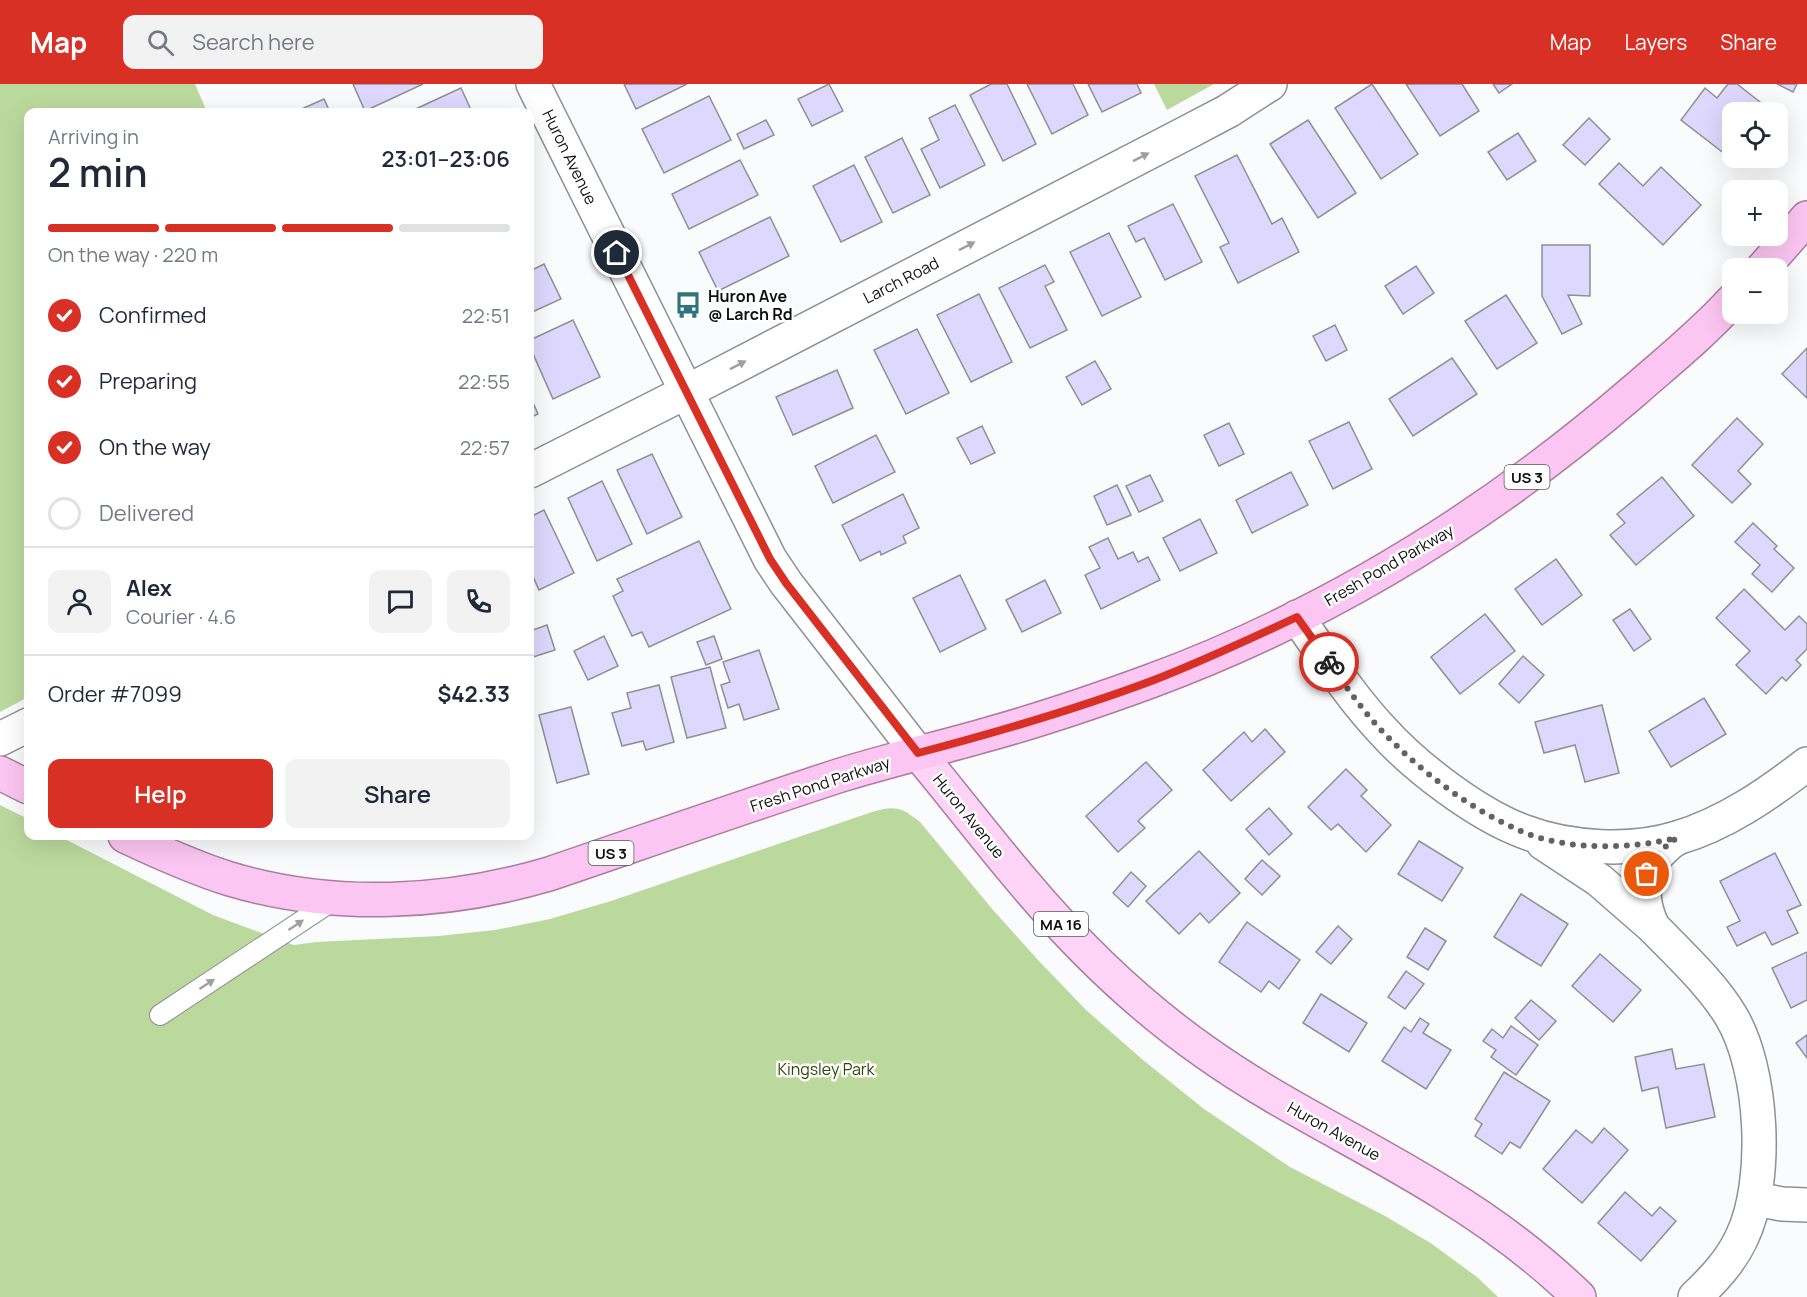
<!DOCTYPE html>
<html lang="en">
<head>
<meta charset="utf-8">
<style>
  :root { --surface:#fff; --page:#f2f2f3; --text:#1f2937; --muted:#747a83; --line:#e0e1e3; --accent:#d93025 }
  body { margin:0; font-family:Manrope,sans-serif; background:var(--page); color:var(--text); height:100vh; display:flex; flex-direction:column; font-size:22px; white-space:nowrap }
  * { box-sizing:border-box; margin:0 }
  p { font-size:20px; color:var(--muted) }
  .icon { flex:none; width:33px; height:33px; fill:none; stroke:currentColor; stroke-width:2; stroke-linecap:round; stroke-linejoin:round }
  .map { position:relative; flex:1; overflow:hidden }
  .side { position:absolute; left:24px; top:24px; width:510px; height:732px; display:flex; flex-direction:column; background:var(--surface); border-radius:12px; box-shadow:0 6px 24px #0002 }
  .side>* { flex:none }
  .tools { position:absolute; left:1722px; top:18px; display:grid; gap:12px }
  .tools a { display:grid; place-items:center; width:66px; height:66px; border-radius:12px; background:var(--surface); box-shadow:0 6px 24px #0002; font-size:30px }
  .pin { position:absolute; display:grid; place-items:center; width:51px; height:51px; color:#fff; margin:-26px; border:3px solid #fff; border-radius:50%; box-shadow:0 2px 6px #0007 }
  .courier { position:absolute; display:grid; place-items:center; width:60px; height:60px; margin:-30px; border:4px solid #d93025; border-radius:50%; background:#fff; color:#222; box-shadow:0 2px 8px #0007 }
  .headline em { font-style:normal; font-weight:600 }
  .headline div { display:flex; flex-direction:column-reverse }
  .headline { display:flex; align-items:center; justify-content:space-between; height:102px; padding:0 24px }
  h1 { font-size:39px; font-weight:600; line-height:45px }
  .bar { display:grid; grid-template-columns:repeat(4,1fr); gap:9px 6px; align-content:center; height:72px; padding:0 24px }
  .bar i { height:8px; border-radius:4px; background:var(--line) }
  .bar .selected { background:var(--accent) }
  .bar p { grid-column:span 4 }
  .line { display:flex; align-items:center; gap:15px; padding:0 24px; border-top:2px solid var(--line) }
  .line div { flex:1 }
  .round { display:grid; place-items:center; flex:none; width:63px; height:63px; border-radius:12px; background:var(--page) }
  ol { padding:0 24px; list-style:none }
  li { display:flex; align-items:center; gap:18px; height:66px }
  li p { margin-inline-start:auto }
  li .icon { padding:6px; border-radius:50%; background:var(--accent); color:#fff; stroke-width:4 }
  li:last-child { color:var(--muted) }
  li i { width:33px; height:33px; border:3px solid var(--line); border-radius:50% }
  .action { display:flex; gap:12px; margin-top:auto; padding:12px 24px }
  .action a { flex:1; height:69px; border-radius:12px; background:var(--accent); color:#fff; font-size:24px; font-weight:600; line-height:69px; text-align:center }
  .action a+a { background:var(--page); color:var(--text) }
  header { display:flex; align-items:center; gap:36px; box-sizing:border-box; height:84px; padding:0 30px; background:var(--accent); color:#fff }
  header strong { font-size:28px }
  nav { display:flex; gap:33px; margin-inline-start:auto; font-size:21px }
  .search { width:420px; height:54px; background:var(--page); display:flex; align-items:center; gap:15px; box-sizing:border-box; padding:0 21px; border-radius:12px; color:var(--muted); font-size:22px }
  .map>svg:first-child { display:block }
  .green { fill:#bbd99d }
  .building { fill:#dfd8fe; stroke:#908f92; stroke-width:1.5 }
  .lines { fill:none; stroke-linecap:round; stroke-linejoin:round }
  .service-casing { stroke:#8e9092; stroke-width:22 }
  .minor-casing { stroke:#8e9092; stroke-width:36 }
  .tertiary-casing { stroke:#8e9092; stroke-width:36 }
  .primary-casing { stroke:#a97da0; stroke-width:36 }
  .trunk-casing { stroke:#a97da0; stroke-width:36 }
  .service { stroke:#fff; stroke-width:20 }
  .minor { stroke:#fff; stroke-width:33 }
  .tertiary { stroke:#fff; stroke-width:33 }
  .primary { stroke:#fdd4f5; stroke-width:33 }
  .trunk { stroke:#fcc6f2; stroke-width:33 }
  .oneway { fill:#9f9f9f }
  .done { stroke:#616263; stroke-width:6; stroke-dasharray:0 10.8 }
  .route { stroke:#d93025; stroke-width:8 }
  .labels { text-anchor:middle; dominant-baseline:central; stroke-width:5; stroke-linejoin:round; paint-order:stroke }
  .shield { fill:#fff; stroke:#575858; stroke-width:1.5 }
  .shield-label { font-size:15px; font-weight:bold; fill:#0f1010 }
  .street-label { font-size:16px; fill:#0f1010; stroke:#fff }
  .poi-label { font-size:16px; font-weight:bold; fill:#0f1010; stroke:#fff; text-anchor:start }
  .park-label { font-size:16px; fill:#2d4705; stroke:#fff }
</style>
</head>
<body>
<header>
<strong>Map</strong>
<div class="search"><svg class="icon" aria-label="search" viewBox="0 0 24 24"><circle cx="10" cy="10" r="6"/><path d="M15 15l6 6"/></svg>Search here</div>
<nav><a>Map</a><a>Layers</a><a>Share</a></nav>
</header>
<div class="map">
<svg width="1807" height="1213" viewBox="0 0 1807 1213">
  <rect width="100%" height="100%" fill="#f9fbfd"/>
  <g class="green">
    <path d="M 0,0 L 195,0 L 207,28 L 28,28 L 28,613 L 0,628 Z"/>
    <path d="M 1154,0 L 1214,0 L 1167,26 Z"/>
    <path d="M 0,721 L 28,735 L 28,752 L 59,752 L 213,831 L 294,861 L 316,858 L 439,852 L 495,846 L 550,835 L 611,817 L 872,728 C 894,721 902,723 920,738 L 993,826 L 1038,876 L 1086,926 L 1143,976 L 1204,1025 L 1290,1083 L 1385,1132 L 1432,1160 L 1477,1193 L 1498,1213 L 0,1213 Z"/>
  </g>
  <g class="building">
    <path d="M 353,0 L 423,0 L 365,27 Z"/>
    <path d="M 624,0 L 687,0 L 636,25 Z"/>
    <path d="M 829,0 L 843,27 L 812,42 L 798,15 Z"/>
    <path d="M 991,0 L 1007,0 L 1036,60 L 1003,77 L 970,11 Z"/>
    <path d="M 1027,0 L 1073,0 L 1088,31 L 1052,50 Z"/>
    <path d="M 1088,0 L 1137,0 L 1141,9 L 1102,28 Z"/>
    <path d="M 1372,0 L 1418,70 L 1381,95 L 1335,24 Z"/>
    <path d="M 1406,0 L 1462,0 L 1479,27 L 1440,52 Z"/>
    <path d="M 1493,0 L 1512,0 L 1499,9 Z"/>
    <path d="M 1728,0 L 1737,0 L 1769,25 L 1766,28 L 1732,28 L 1732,71 L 1730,74 L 1681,36 L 1705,4 L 1717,14 Z"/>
    <path d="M 1777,0 L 1797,0 L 1793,8 Z"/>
    <path d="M 461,4 L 472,28 L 409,28 Z"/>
    <path d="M 709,12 L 731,56 L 664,89 L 642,45 Z"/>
    <path d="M 324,15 L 330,28 L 295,28 Z"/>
    <path d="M 955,21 L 985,81 L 940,104 L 921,65 L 939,56 L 929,34 Z"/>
    <path d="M 1589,34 L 1610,55 L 1585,81 L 1563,61 Z"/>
    <path d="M 766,36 L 774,51 L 744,65 L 737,50 Z"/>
    <path d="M 1308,36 L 1356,109 L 1318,134 L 1270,60 Z"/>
    <path d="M 1518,49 L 1536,77 L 1507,96 L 1488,68 Z"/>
    <path d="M 902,54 L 930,111 L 893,129 L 865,73 Z"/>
    <path d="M 1237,71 L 1272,140 L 1282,134 L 1299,168 L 1238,199 L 1220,163 L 1229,159 L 1195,92 Z"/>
    <path d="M 740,76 L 758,111 L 689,145 L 672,110 Z"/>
    <path d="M 1619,79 L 1643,102 L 1661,83 L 1701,121 L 1663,161 L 1599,100 Z"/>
    <path d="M 854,81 L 882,138 L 841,158 L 813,102 Z"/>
    <path d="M 1173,120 L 1202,178 L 1165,196 L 1144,154 L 1136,158 L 1128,142 Z"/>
    <path d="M 770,133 L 789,172 L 718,207 L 699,168 Z"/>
    <path d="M 1109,149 L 1141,213 L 1102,232 L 1070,168 Z"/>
    <path d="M 1542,161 L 1590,161 L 1590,212 L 1568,211 L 1582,240 L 1562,250 L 1542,212 Z"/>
    <path d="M 544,180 L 561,215 L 530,229 L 530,187 Z"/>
    <path d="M 1045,181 L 1054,198 L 1045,202 L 1067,246 L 1030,264 L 999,204 Z"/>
    <path d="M 1416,182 L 1434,209 L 1403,230 L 1385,202 Z"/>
    <path d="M 979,210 L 1012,278 L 971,298 L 937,231 Z"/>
    <path d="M 1506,211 L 1537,259 L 1497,285 L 1465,237 Z"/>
    <path d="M 573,236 L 600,293 L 553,315 L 530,263 L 530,256 Z"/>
    <path d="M 1335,241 L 1347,266 L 1326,277 L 1313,252 Z"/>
    <path d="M 917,245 L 949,309 L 906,330 L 874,266 Z"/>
    <path d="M 1807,264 L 1807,314 L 1782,290 Z"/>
    <path d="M 1452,274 L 1477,310 L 1413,352 L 1389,315 Z"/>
    <path d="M 1095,277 L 1111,305 L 1082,321 L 1066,293 Z"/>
    <path d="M 837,286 L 853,324 L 793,351 L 776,313 Z"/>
    <path d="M 530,312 L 538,330 L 530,334 Z"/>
    <path d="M 1737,334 L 1763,360 L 1738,387 L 1751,400 L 1732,419 L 1692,381 Z"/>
    <path d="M 1349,338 L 1372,385 L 1333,405 L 1309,357 Z"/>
    <path d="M 1229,339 L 1244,370 L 1219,382 L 1204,351 Z"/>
    <path d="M 982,342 L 995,369 L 971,380 L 957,354 Z"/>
    <path d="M 876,351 L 895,388 L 833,419 L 815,382 Z"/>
    <path d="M 652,370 L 682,433 L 647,450 L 617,386 Z"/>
    <path d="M 1291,388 L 1308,421 L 1252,449 L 1236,416 Z"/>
    <path d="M 1150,391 L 1163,417 L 1139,428 L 1126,402 Z"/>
    <path d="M 1662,393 L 1694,432 L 1636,481 L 1610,451 L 1625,439 L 1617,430 Z"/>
    <path d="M 602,397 L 632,460 L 597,477 L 568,414 Z"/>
    <path d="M 1117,401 L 1131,431 L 1107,441 L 1094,412 Z"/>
    <path d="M 903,410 L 919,444 L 903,452 L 906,459 L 881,471 L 880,467 L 860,477 L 842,441 Z"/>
    <path d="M 544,426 L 574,489 L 539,506 L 530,486 L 530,433 Z"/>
    <path d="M 1200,435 L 1217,469 L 1180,487 L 1163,454 Z"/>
    <path d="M 1753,439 L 1777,462 L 1774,465 L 1794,484 L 1772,508 L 1752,490 L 1760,481 L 1735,458 Z"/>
    <path d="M 1108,454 L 1118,475 L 1133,468 L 1138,478 L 1148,473 L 1160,496 L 1101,525 L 1085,491 L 1100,484 L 1089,463 Z"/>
    <path d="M 699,457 L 731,525 L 649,563 L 642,548 L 632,552 L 613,512 L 623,507 L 617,495 Z"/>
    <path d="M 1556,475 L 1582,511 L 1542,541 L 1515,505 Z"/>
    <path d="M 960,491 L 986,545 L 940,568 L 913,514 Z"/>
    <path d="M 1045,496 L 1061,529 L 1022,548 L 1006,516 Z"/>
    <path d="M 1744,505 L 1785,546 L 1799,532 L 1807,540 L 1807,565 L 1796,576 L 1801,581 L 1786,597 L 1782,593 L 1766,610 L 1736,581 L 1750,567 L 1716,534 Z"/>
    <path d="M 1630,525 L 1651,555 L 1634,567 L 1613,536 Z"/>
    <path d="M 1485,530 L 1515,567 L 1460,610 L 1431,573 Z"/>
    <path d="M 547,541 L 555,566 L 530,574 L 530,547 Z"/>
    <path d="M 604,552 L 618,582 L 588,596 L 574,567 Z"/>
    <path d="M 714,552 L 722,575 L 706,581 L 697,558 Z"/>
    <path d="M 759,566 L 779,625 L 744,636 L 739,620 L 728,624 L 721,601 L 730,598 L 723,578 Z"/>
    <path d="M 1523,572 L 1544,591 L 1519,619 L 1499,600 Z"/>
    <path d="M 710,583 L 726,644 L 687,654 L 671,593 Z"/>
    <path d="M 659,601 L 674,658 L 646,666 L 643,657 L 622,662 L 612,629 L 631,624 L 627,609 Z"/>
    <path d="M 1704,614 L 1726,650 L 1671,683 L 1649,647 Z"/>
    <path d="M 1602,621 L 1619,689 L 1585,698 L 1575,661 L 1544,669 L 1535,638 Z"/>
    <path d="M 571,623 L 589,690 L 557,699 L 539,631 Z"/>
    <path d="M 1265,645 L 1285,668 L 1231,717 L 1203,686 L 1244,648 L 1252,658 Z"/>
    <path d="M 1146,678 L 1172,706 L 1138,737 L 1145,744 L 1118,768 L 1086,732 Z"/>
    <path d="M 1346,685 L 1367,706 L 1361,712 L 1391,741 L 1366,768 L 1338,740 L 1331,746 L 1308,723 Z"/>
    <path d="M 1269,724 L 1292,750 L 1269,771 L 1246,745 Z"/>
    <path d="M 1419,757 L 1463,784 L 1442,817 L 1398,790 Z"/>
    <path d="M 1199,767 L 1240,809 L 1209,839 L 1200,829 L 1179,850 L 1146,817 Z"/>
    <path d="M 1775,769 L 1801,821 L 1787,827 L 1798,849 L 1772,861 L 1765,848 L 1737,862 L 1727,843 L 1740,837 L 1720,797 Z"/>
    <path d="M 1262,776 L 1280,792 L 1262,811 L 1245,795 Z"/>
    <path d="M 1131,788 L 1146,802 L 1128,823 L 1113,809 Z"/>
    <path d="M 1521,810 L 1568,840 L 1541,882 L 1494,853 Z"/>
    <path d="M 1247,838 L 1300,876 L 1279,905 L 1269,897 L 1261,908 L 1219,878 Z"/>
    <path d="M 1338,842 L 1352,855 L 1331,880 L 1316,868 Z"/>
    <path d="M 1425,844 L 1446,857 L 1428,886 L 1407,873 Z"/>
    <path d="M 1807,868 L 1807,916 L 1791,924 L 1772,884 Z"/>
    <path d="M 1600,870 L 1641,906 L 1613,938 L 1572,902 Z"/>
    <path d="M 1406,887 L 1424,900 L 1405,925 L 1388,913 Z"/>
    <path d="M 1321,910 L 1367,939 L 1349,968 L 1303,939 Z"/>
    <path d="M 1531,916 L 1556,937 L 1539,956 L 1515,934 Z"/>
    <path d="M 1420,934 L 1429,940 L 1423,949 L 1451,966 L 1426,1005 L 1382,977 L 1404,943 L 1411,948 Z"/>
    <path d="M 1511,942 L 1538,961 L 1516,991 L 1491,973 L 1496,966 L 1483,957 L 1492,945 L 1503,954 Z"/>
    <path d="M 1807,951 L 1807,974 L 1796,959 Z"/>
    <path d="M 1672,965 L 1676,985 L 1704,980 L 1715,1033 L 1666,1044 L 1658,1003 L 1642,1007 L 1635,973 Z"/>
    <path d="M 1504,988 L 1550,1017 L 1520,1064 L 1510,1058 L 1502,1070 L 1475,1052 L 1482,1040 L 1475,1035 Z"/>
    <path d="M 1604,1044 L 1628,1066 L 1582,1119 L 1543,1085 L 1576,1046 L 1592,1059 Z"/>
    <path d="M 1625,1108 L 1652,1132 L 1660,1123 L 1676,1137 L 1641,1177 L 1598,1139 Z"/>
  </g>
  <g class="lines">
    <defs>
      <path id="service" d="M 160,931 L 335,815"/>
      <g id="minor">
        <path d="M 530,387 L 686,308 L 1190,47 L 1228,27 L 1270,0"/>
        <path d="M 1297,533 C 1324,571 1350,612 1382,646 C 1415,683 1478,731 1525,748 C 1570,765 1632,768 1677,754 C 1725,740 1768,710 1807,680"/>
        <path d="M 0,655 L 28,641"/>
        <path d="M 1677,754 C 1643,776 1636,808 1653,843 C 1680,871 1711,899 1731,932 C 1763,985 1769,1097 1742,1153 C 1731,1177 1714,1195 1695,1213"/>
        <path d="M 1543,759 L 1599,796 L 1653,843"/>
        <path d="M 1755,1115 L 1782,1120 L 1807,1121"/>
      </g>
      <path id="tertiary" d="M 533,0 L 770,475 L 786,499 L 918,669"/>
      <path id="primary" d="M 918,669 C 954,712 988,757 1024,799 C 1077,862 1138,921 1205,968 C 1281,1022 1365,1060 1443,1109 C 1492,1139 1538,1173 1579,1213"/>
      <g id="trunk">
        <path d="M 1763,184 L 1807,134"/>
        <path d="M 0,689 L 28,703"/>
        <path d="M 125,752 C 159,768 194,784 230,795 C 334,826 447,820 549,790 C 646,757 743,723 841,691 C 890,676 940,664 989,650 C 1043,635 1096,617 1148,598 C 1328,532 1489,432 1634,307 C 1667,278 1702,250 1732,217"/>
      </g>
    </defs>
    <use href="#service" class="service-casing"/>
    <use href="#minor" class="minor-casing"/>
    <use href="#tertiary" class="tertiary-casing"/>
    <use href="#primary" class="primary-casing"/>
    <use href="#trunk" class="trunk-casing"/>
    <use href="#service" class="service"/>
    <use href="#minor" class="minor"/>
    <use href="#tertiary" class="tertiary"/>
    <use href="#primary" class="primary"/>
    <use href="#trunk" class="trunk"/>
  </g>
  <defs><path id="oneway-solid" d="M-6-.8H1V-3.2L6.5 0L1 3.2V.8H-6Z" transform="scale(1.5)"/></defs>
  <g class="oneway">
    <use href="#oneway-solid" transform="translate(1141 73) rotate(-27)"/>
    <use href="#oneway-solid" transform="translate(967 162) rotate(-27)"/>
    <use href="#oneway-solid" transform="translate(738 281) rotate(-27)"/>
    <use href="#oneway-solid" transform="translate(296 841) rotate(-34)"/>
    <use href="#oneway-solid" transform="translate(207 900) rotate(-33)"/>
  </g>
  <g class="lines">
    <path class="done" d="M 1329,578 C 1345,601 1362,626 1382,647 C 1421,688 1471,726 1523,748 C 1570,767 1629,765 1677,754 C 1663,763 1653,774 1647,790"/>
    <path class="route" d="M 617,169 L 770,475 L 786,499 L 918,669 C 998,648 1077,625 1154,596 C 1203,577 1250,555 1297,533 L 1329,578"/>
  </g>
  <defs>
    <symbol id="bus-bare" viewBox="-9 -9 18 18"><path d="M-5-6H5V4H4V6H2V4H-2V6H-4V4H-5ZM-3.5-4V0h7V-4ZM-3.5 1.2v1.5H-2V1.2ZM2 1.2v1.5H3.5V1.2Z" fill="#2c757d" stroke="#fff" stroke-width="2.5" paint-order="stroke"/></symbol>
  </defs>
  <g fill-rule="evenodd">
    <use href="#bus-bare" x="669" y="202" width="38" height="38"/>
  </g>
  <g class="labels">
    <g class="shield">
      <rect x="1504.5" y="381" width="45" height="24" rx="4.5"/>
      <rect x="588.5" y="757" width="45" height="24" rx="4.5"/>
      <rect x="1034" y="828" width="54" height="24" rx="4.5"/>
    </g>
    <g class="shield-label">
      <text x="1527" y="393">US 3</text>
      <text x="611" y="769">US 3</text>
      <text x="1061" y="840">MA 16</text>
    </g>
    <g class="street-label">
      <text transform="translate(570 73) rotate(64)">Huron Avenue</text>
      <text transform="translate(901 196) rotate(-27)">Larch Road</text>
      <text transform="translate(1389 481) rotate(-30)">Fresh Pond Parkway</text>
      <text transform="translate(820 700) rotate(-18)">Fresh Pond Parkway</text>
      <text transform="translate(969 732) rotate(51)">Huron Avenue</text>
      <text transform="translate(1334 1047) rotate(29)">Huron Avenue</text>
    </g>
    <g class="poi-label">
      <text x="708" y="212">Huron Ave<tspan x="708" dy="18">@ Larch Rd</tspan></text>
    </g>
    <g class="park-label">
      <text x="826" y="985">Kingsley Park</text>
    </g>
  </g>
</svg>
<div class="tools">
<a><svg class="icon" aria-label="locate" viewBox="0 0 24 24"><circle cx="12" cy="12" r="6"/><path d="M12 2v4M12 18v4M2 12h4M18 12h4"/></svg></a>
<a>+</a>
<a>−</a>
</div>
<div class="pin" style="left:1647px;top:790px;background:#ea580c"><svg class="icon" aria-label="bag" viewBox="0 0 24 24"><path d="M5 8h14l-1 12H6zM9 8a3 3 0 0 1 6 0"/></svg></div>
<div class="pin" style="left:617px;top:169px;background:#1f2937"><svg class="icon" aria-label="home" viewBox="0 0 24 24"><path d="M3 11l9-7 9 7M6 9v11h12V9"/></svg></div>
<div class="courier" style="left:1329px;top:578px"><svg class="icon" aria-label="bike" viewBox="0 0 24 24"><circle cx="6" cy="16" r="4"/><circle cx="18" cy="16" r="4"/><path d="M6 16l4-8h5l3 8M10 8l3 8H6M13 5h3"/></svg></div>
<section class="side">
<div class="headline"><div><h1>2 min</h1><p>Arriving in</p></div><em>23:01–23:06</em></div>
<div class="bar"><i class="selected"></i><i class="selected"></i><i class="selected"></i><i></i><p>On the way · 220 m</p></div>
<ol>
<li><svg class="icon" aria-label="check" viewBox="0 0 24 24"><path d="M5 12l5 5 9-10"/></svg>Confirmed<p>22:51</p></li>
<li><svg class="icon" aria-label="check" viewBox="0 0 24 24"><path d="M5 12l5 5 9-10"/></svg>Preparing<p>22:55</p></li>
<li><svg class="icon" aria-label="check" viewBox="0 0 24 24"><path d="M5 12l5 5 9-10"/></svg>On the way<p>22:57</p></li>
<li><i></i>Delivered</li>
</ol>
<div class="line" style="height:108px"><a class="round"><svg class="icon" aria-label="person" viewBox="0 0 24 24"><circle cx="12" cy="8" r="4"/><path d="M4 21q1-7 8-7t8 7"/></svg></a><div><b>Alex</b><p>Courier · 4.6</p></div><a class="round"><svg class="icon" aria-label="chat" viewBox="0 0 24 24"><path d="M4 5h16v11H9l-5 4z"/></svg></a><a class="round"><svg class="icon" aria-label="phone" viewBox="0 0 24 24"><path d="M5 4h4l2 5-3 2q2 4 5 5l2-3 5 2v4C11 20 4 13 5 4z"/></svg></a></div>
<div class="line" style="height:78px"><div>Order #7099</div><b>$42.33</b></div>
<div class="action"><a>Help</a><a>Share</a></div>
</section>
</div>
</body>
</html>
